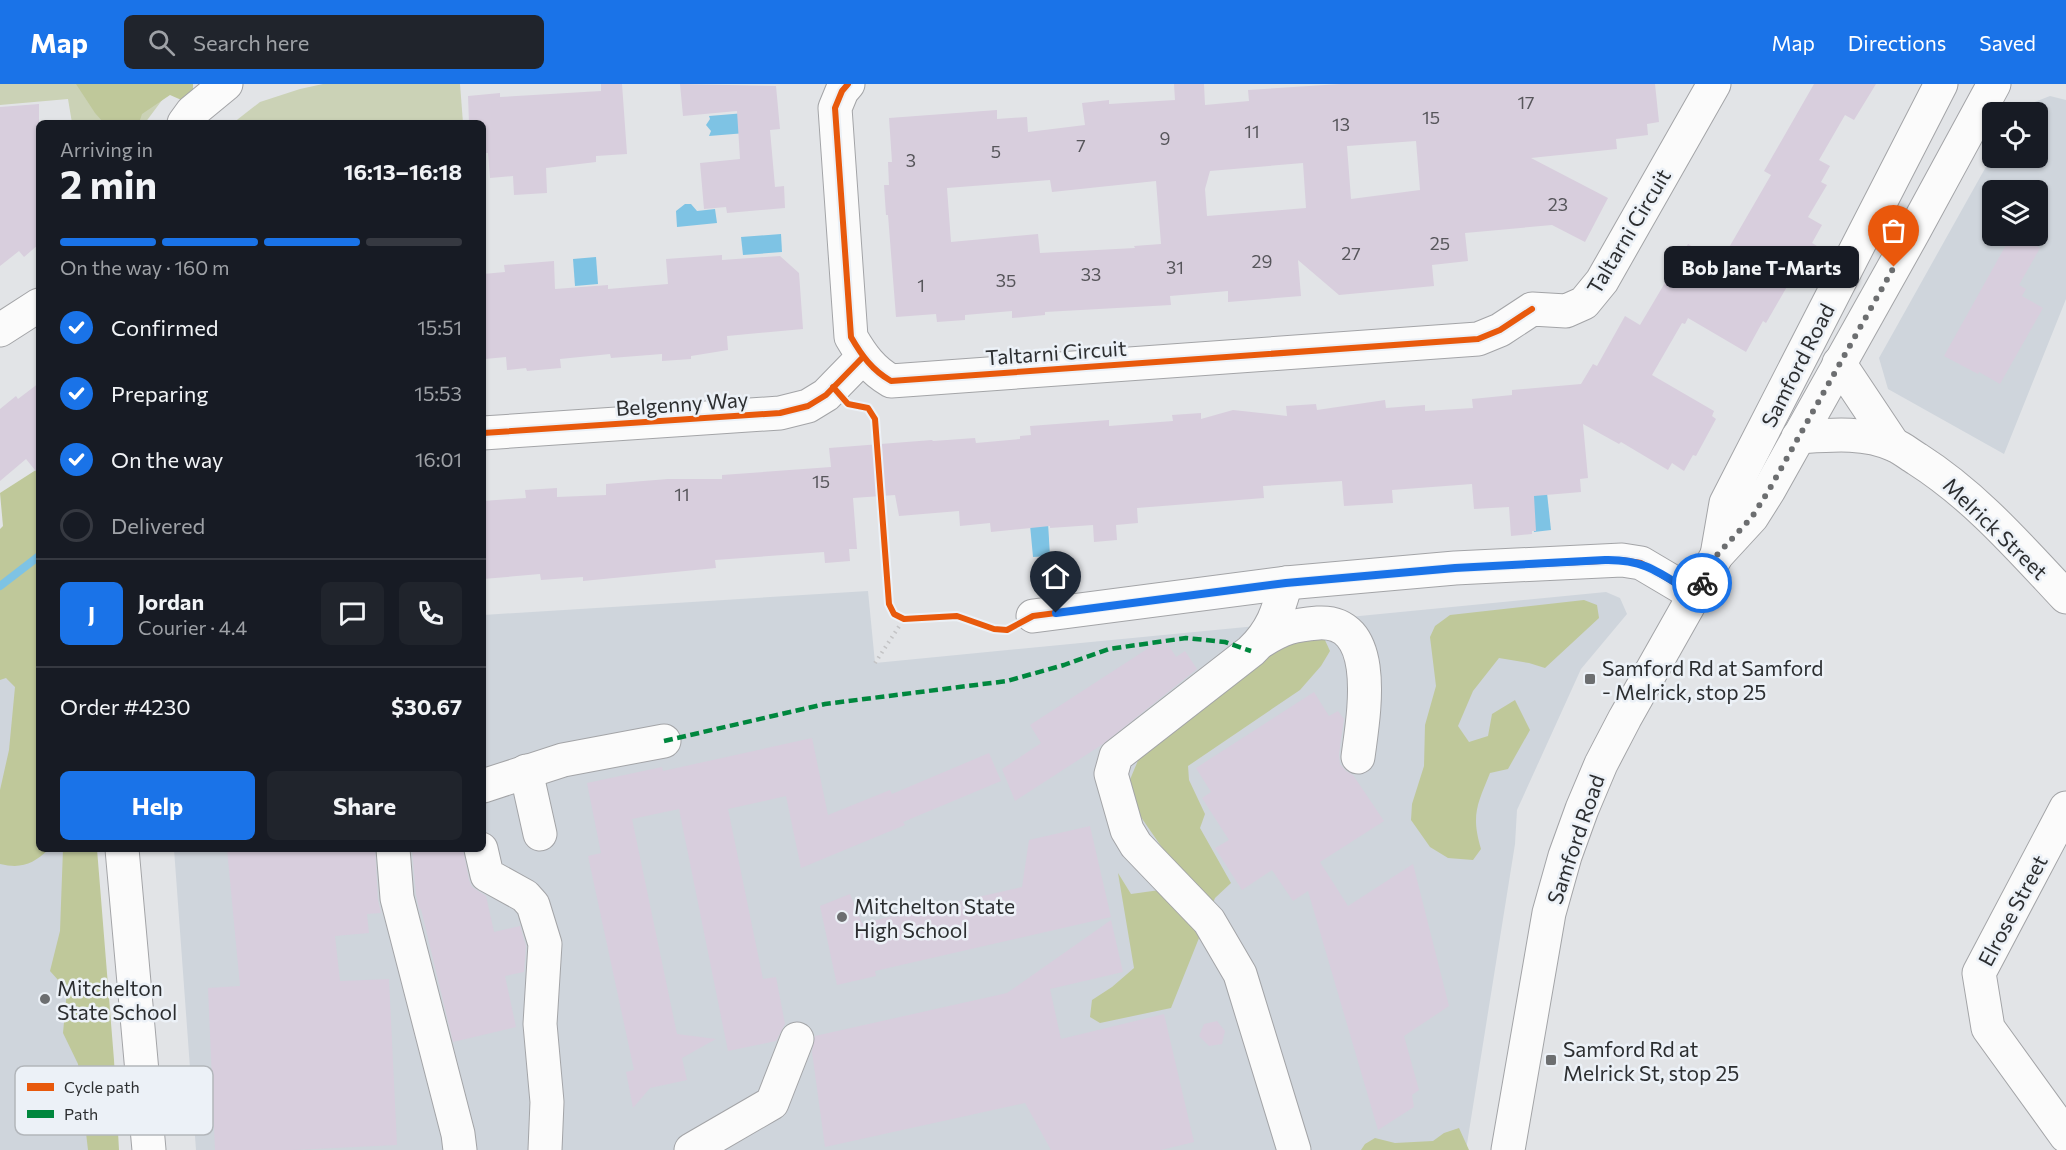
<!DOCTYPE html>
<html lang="en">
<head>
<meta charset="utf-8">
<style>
  :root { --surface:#171b24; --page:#20242c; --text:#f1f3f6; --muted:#9ea1a6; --line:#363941; --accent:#1a73e8 }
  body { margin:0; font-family:Commissioner,sans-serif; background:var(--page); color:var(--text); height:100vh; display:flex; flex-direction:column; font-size:22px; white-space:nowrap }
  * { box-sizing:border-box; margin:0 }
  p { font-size:20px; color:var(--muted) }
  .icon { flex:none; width:33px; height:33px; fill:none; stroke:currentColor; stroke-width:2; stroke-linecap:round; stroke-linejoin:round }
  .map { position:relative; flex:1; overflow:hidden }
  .details { position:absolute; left:36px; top:36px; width:450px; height:732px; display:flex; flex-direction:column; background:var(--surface); border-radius:9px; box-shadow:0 2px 4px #0004 }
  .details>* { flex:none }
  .buttons { position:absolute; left:1982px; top:18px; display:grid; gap:12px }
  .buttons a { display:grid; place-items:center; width:66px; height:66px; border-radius:9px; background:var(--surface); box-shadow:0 2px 4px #0004; font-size:30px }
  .pin { position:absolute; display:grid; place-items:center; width:51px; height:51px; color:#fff; margin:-62px -26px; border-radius:50% 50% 50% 0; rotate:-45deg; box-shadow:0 0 6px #0007 }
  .pin .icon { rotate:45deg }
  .courier { position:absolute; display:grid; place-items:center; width:60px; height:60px; margin:-30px; border:4px solid #1a73e8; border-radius:50%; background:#fff; color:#222; box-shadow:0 2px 8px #0007 }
  .bubble { position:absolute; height:42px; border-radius:9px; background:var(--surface); box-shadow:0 2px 4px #0004; font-size:20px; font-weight:700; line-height:42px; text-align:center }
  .summary em { font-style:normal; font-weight:700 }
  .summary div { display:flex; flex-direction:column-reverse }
  .summary { display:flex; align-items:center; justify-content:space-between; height:102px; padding:0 24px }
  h1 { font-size:39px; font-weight:700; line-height:45px }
  .bar { display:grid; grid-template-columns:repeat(4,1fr); gap:9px 6px; align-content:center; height:72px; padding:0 24px }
  .bar i { height:8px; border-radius:4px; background:var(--line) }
  .bar .selected { background:var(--accent) }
  .bar p { grid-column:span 4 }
  .line { display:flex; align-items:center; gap:15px; padding:0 24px; border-top:2px solid var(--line) }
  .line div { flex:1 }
  .round { display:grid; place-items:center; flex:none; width:63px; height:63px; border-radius:9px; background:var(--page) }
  ol { padding:0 24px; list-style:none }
  li { display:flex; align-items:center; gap:18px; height:66px }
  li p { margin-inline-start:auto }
  li .icon { padding:6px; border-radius:50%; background:var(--accent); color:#fff; stroke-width:4 }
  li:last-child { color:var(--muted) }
  li i { width:33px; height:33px; border:3px solid var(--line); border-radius:50% }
  .cta { display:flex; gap:12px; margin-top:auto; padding:12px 24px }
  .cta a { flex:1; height:69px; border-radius:9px; background:var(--accent); color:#fff; font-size:24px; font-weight:700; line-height:69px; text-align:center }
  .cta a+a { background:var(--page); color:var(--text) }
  header { display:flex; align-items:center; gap:36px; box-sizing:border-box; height:84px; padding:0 30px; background:var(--accent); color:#fff }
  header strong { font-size:28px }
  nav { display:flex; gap:33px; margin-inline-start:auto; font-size:21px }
  .search { width:420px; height:54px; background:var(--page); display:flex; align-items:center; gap:15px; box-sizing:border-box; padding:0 21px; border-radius:9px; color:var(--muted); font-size:22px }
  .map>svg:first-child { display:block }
  .built { fill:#cfd5dc; fill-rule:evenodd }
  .green { fill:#cbd2b6 }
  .forest { fill:#bfc89a }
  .water { fill:#7ec3e4 }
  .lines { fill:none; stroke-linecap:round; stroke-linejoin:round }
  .stream { stroke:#7ec3e4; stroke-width:8 }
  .building { fill:#d8cedd; fill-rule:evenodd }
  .minor-casing { stroke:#a3a4a7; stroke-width:35 }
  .major-casing { stroke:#a3a4a7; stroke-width:35 }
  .path { stroke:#c3c3c5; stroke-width:4; stroke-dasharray:1.5 4.5; stroke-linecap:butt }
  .minor { stroke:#fbfbfb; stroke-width:33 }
  .major { stroke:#fbfbfb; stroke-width:33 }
  .quiet { stroke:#00873e; stroke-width:4.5; stroke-dasharray:9 4.5; stroke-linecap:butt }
  .cycleway-casing { stroke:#ecf1f7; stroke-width:10 }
  .cycleway { stroke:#e8590c; stroke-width:6 }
  .done { stroke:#6c6e70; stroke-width:6; stroke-dasharray:0 10.8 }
  .route { stroke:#1a73e8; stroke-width:8 }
  .poi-dot { fill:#6c6e70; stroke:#ecf1f7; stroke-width:2 }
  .labels { text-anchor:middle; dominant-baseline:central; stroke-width:5; stroke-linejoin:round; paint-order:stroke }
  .number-label { font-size:18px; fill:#57565b }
  .street-label { font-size:21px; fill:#2c2e30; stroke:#ecf1f7 }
  .poi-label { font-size:21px; fill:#2c2e30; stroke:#ecf1f7; text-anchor:start }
  .key { fill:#ecf1f7; stroke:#b2b6bb; stroke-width:1.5 }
  .key-label { font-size:16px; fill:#2c2e30 }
</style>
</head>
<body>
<header>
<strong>Map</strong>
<div class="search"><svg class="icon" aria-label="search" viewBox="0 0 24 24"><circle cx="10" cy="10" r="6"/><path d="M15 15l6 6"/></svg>Search here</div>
<nav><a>Map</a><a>Directions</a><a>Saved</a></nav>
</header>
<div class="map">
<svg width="2066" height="1066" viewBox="0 0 2066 1066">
  <rect width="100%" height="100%" fill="#e2e4e7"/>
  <g class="built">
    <path d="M 2050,12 L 2066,16 L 2066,215 L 2004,370 L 1888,305 L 1879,274 L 1992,72 L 2037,74 L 2037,28 L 2017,28 L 2019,24 ZM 1992,106 L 2037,106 L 2037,152 L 1992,152 Z"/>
    <path d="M 868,507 L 875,579 L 1606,508 L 1620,514 L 1627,530 L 1581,585 L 1517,726 L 1515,760 L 1466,1066 L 196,1066 L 174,765 L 483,765 L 483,531 Z"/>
    <path d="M 39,578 L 39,765 L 78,765 L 104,1066 L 0,1066 L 0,581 Z"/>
  </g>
  <g class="green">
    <path d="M 0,0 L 174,0 L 145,39 L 72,39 L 68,15 L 0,21 Z"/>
    <path d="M 323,0 L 460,0 L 463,39 L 233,39 L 260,18 L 300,5 Z"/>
  </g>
  <g class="forest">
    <path d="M 76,0 L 193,0 L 193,9 L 186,18 L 170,11 L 142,30 L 139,39 L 104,39 L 95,29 Z"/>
    <path d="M 39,384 L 39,765 L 49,765 C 33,780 22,785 0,780 L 0,706 L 9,666 L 15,603 L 6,594 L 0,596 L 0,445 L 3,442 L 0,409 Z"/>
    <path d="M 1584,516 L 1597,521 L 1599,534 L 1545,584 L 1529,579 L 1499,574 L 1473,607 L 1458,642 L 1469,658 L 1488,652 L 1492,630 L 1515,616 L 1530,646 L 1508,685 L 1490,689 C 1477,721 1471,731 1481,765 L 1473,776 L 1448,774 L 1430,763 L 1411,736 L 1412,720 L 1424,682 L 1425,641 L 1436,602 L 1430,553 L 1435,542 L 1450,531 Z"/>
    <path d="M 1324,554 L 1330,567 L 1321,582 L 1300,606 L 1188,682 L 1189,696 L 1205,730 L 1200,744 L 1231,799 L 1215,814 L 1171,924 L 1100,939 L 1090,933 L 1092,916 L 1112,903 L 1134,884 L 1118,789 L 1131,810 L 1160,806 L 1179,788 L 1136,726 L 1129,698 L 1139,674 L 1286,557 Z"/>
    <path d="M 63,765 L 97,765 L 114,976 L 119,1066 L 88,1066 L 78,980 L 63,949 L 67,906 L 50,887 L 60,847 Z"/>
    <path d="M 1459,1044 L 1469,1066 L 1361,1066 L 1365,1060 L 1375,1054 L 1395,1059 L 1433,1057 L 1444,1049 Z"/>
  </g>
  <g class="water">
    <path d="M 745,29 L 746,49 L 709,52 L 711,47 L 706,41 L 710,35 L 709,32 Z"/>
    <path d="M 685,120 L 691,120 L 697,127 L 715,125 L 717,139 L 677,143 L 676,127 Z"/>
    <path d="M 781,150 L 782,168 L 743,171 L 741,153 Z"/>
    <path d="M 596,173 L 598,200 L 575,202 L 573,175 Z"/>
    <path d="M 1547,409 L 1551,446 L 1534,448 L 1530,410 Z"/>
    <path d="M 1048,439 L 1050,472 L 1033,473 L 1030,441 Z"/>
  </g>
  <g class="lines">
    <path class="stream" d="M 0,502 L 39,472"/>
  </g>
  <g class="building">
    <path d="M 601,0 L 622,0 L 627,70 L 596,72 L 596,78 L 546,84 L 547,109 L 514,111 L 513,92 L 490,94 L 488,69 L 483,69 L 483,39 L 469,39 L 468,12 L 500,9 L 500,13 L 601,7 Z"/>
    <path d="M 680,0 L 776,2 L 780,45 L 770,46 L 775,103 L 784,102 L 785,124 L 727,129 L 726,123 L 704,125 L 700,79 L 740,75 L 737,27 L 683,32 Z"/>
    <path d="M 1174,0 L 1204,0 L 1205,21 L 1249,17 L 1248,6 L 1340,0 L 1655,0 L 1659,38 L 1647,40 L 1648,51 L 1616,55 L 1617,65 L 1531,74 L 1608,114 L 1585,158 L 1552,141 L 1465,149 L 1468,177 L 1432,181 L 1434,202 L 1339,211 L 1298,176 L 1301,212 L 1228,218 L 1228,207 L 1170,212 L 1171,221 L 1045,228 L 1045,231 L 1012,234 L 1012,227 L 965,231 L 965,236 L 937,238 L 936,230 L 896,233 L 888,131 L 886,131 L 884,101 L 889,101 L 888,78 L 892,78 L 889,34 L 997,26 L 997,35 L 1027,33 L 1028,48 L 1085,41 L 1082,19 L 1109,16 L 1109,20 L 1175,16 ZM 1416,57 L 1420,106 L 1351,115 L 1347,62 ZM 1303,79 L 1306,124 L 1207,132 L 1205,105 L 1210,87 ZM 1050,96 L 1052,108 L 1156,97 L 1161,160 L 1134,162 L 1135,164 L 1040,169 L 1038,150 L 951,158 L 947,104 Z"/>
    <path d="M 1814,0 L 1876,0 L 1854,36 L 1845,31 L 1819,76 L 1830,82 L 1821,98 L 1827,101 L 1808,133 L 1822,141 L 1812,159 L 1817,162 L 1801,190 L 1796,187 L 1766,239 L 1763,237 L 1746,268 L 1688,234 L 1685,240 L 1682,239 L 1652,291 L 1714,327 L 1712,332 L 1716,335 L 1696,372 L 1693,371 L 1684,387 L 1672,379 L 1668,386 L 1621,358 L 1619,360 L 1583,340 L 1588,394 L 1580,395 L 1581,408 L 1534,412 L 1536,447 L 1532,447 L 1532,450 L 1511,452 L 1509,423 L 1474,425 L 1472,400 L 1392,406 L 1393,419 L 1344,422 L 1342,397 L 1263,402 L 1264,414 L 1137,424 L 1138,439 L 1116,441 L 1117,456 L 1094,458 L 1093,441 L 1050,444 L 1050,442 L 991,448 L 990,439 L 960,442 L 959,427 L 899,432 L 895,411 L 853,414 L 857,465 L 849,465 L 850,477 L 825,479 L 824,468 L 715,476 L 716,484 L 583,497 L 583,493 L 541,496 L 540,490 L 483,495 L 483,417 L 526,414 L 525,406 L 557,404 L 557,413 L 606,411 L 606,400 L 668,395 L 722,395 L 722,391 L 831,383 L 829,364 L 932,356 L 933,357 L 975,354 L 976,359 L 1020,355 L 1020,352 L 1031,351 L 1030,342 L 1109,336 L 1109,342 L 1173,337 L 1172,331 L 1201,329 L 1201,335 L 1233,326 L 1287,332 L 1286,322 L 1316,320 L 1317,326 L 1385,316 L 1386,324 L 1425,321 L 1425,327 L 1473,324 L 1472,315 L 1512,311 L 1512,306 L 1581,300 L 1593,280 L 1597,282 L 1625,232 L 1640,241 L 1688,160 L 1720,179 L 1771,91 L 1764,87 Z"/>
    <path d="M 39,20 L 39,160 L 24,173 L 19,167 L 0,182 L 0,23 Z"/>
    <path d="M 2011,152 L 2017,152 L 2040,164 L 2019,201 L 2026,205 L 2022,212 L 2043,224 L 2000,300 L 1979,288 L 1978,290 L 1944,272 Z"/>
    <path d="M 722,171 L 722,176 L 780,172 L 799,189 L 803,245 L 727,252 L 728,266 L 691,272 L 691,275 L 662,277 L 662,270 L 611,274 L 610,270 L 560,275 L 561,284 L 527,287 L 526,284 L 507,286 L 506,273 L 485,275 L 483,236 L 486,236 L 483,190 L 505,188 L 504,181 L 554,177 L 555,205 L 608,201 L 608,205 L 668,200 L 666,175 Z"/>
    <path d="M 39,299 L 39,391 L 26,375 L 0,397 L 0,325 L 16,312 L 18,315 Z"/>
    <path d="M 1164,554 L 1176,573 L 1185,567 L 1197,585 L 1103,660 L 1015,717 L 1002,685 L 1041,659 L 1030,641 Z"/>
    <path d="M 1314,608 L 1329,632 L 1338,627 L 1344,635 L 1339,670 L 1340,680 L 1346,687 L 1353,691 L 1384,737 L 1320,778 L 1348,822 L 1413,780 L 1449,922 L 1404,952 L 1419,1006 L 1412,1011 L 1414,1023 L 1378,1046 L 1308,807 L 1293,817 L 1272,786 L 1242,806 L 1215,764 L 1229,756 L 1202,714 L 1211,708 L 1196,684 Z"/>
    <path d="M 812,654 L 828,731 L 890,706 L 892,710 L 989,669 L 1001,697 L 903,738 L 905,741 L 801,784 L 786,712 L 728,725 L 763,895 L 776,893 L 785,940 L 776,957 L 728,967 L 679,725 L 632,735 L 677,950 L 716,955 L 682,974 L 687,996 L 650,1004 L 633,1024 L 626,988 L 634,986 L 588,772 L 601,769 L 587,699 L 662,683 L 663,687 Z"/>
    <path d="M 1090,742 L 1111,833 L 875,887 L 876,892 L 837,901 L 820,822 L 850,810 L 862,839 L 1022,803 L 1029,756 Z"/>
    <path d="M 227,765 L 375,765 L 378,816 L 381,829 L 367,830 L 369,849 L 335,852 L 340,897 L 389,895 L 397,1061 L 293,1066 L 215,1066 L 208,904 L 240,902 Z"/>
    <path d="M 416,765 L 463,765 L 469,796 L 472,803 L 486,812 L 494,848 L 520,842 L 526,862 L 524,888 L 505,892 L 516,943 L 453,958 L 421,825 L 419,825 L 416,811 L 412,766 Z"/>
    <path d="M 1111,836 L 1123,888 L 1050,905 L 1061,955 L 1164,930 L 1194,1058 L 1161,1066 L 1051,1066 L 1025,1019 L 825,1063 L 812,968 L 815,952 L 1007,909 Z"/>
    <path d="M 1217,937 L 1225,947 L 1222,960 L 1209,962 L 1199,952 L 1204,940 Z"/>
  </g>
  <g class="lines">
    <defs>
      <g id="minor">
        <path d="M 848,0 L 842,7 L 835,24 L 851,253 C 862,272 872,286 891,297 L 1478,255 L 1500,246 L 1532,225 L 1566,227 L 1584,219 L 1602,197 L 1714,0"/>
        <path d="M 184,39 L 192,28 L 226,0"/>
        <path d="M 0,246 L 39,221"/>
        <path d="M 1839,279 L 1893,360"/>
        <path d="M 483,349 L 780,329 L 808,322 L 826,311 L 863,273"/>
        <path d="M 1798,353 C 1828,351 1865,347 1894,361 C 1902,364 1910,371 1917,375 C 1975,412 2019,463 2066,513"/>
        <path d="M 1286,499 C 1278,527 1273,546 1251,567 L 1116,672 L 1111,690 L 1127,746 L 1136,761 L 1209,837 L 1240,890 L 1294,1066"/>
        <path d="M 1033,532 L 1286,499 L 1455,484 L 1622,476 L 1641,479 L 1695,511"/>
        <path d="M 1262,557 C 1283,544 1293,541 1318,539 C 1382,535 1363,634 1358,673"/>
        <path d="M 526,687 L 540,750"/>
        <path d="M 483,702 L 563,676 L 664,657"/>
        <path d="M 2066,724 L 1979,889 L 1988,944 L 2066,1052"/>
        <path d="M 122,765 L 149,1066"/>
        <path d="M 393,765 L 397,814 L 458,1050 L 460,1066"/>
        <path d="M 481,765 L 487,791 L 525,812 L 533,821 L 545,860 L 540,940 L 547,1018 L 545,1066"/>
        <path d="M 691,1066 L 772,1019 L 797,955"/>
      </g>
      <g id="major">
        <path d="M 1717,471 L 1726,419 L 1941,0"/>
        <path d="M 1508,1066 L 1549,829 L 1565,772 L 1582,725 L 1601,680 L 1625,634 L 1717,471 L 1752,433 L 1769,406 L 1913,149 L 1994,0"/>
      </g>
    </defs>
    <use href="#minor" class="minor-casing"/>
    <use href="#major" class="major-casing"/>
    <path class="path" d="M 875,579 L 904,535"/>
    <use href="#minor" class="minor"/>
    <use href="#major" class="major"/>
    <path class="quiet" d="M 664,657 L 825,620 L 1007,597 L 1064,581 L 1109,565 L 1186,554 L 1225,558 L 1251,567"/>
    <defs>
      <g id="cycleway">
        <path d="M 848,0 L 842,7 L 835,24 L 851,253 C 862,272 872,286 891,297 L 1478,255 L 1500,246 L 1532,225"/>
        <path d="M 833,303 L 848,320 L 868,324 L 875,335 L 889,520 L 894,530 L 904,535 L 957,532 L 994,545 L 1007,546 L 1033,532 L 1286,499 L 1455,484 L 1622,476 L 1641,479 L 1695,511"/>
        <path d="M 483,349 L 780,329 L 808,322 L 826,311 L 863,273"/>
      </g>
    </defs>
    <use href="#cycleway" class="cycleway-casing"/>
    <use href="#cycleway" class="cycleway"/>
  </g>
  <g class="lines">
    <path class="done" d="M 1702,499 L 1717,471 L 1752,433 L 1769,406 L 1894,183"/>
    <path class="route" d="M 1056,529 L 1286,499 L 1455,484 L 1605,476 C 1646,475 1661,490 1695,511 L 1702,499"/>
  </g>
  <g class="poi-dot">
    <rect x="1584" y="589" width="12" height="12" rx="3"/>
    <circle cx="842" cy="833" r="6"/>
    <circle cx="45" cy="915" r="6"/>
    <rect x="1545" y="970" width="12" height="12" rx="3"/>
  </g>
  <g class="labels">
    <g class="number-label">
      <text x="1526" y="18">17</text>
      <text x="1431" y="33">15</text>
      <text x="1341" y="40">13</text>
      <text x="1252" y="47">11</text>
      <text x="1165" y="54">9</text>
      <text x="1081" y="61">7</text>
      <text x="996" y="67">5</text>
      <text x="911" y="76">3</text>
      <text x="1558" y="120">23</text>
      <text x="1440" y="159">25</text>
      <text x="1351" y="169">27</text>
      <text x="1262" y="177">29</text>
      <text x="1175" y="183">31</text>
      <text x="1091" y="190">33</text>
      <text x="1006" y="196">35</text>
      <text x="921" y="201">1</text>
      <text x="821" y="397">15</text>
      <text x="682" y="410">11</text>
    </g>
    <g class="street-label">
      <text transform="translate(1628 147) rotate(-59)">Taltarni Circuit</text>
      <text transform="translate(1056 268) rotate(-4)">Taltarni Circuit</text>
      <text transform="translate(1797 281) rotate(-63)">Samford Road</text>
      <text transform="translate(682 319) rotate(-4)">Belgenny Way</text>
      <text transform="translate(1996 444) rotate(44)">Melrick Street</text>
      <text transform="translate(1575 755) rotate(-71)">Samford Road</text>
      <text transform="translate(2012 826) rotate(-62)">Elrose Street</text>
    </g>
    <g class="poi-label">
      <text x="1602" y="583">Samford Rd at Samford<tspan x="1602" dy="24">- Melrick, stop 25</tspan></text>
      <text x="854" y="821">Mitchelton State<tspan x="854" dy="24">High School</tspan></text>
      <text x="57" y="903">Mitchelton<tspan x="57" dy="24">State School</tspan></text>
      <text x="1563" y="964">Samford Rd at<tspan x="1563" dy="24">Melrick St, stop 25</tspan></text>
    </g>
  </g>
  <rect x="15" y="982" width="198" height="69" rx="9" class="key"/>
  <rect x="27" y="999" width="27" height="8" fill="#e8590c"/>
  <rect x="27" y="1026" width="27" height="8" fill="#00873e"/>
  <g class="key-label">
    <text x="64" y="1009">Cycle path</text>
    <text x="64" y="1036">Path</text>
  </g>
</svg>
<div class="buttons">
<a><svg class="icon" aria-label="locate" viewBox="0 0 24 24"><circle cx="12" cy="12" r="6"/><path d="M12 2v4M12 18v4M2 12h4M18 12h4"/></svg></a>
<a><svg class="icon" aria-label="layers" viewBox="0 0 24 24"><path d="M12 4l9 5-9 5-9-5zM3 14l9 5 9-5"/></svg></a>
</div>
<div class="pin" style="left:1894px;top:183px;background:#ea580c"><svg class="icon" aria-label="bag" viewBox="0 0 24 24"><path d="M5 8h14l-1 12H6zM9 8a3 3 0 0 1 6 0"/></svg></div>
<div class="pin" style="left:1056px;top:529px;background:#1f2937"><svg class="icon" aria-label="home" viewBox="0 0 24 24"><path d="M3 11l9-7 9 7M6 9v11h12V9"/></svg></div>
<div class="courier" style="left:1702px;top:499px"><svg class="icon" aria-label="bike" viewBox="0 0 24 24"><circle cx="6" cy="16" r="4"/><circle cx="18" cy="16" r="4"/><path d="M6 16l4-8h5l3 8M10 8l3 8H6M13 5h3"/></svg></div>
<div class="bubble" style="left:1664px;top:162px;width:195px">Bob Jane T-Marts</div>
<section class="details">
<div class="summary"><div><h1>2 min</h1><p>Arriving in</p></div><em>16:13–16:18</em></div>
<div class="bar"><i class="selected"></i><i class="selected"></i><i class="selected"></i><i></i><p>On the way · 160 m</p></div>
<ol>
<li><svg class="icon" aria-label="check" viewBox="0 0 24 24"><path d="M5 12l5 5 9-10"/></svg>Confirmed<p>15:51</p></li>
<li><svg class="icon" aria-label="check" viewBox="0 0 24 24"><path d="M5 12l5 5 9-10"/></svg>Preparing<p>15:53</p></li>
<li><svg class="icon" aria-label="check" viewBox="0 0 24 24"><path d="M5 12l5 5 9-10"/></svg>On the way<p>16:01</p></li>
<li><i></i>Delivered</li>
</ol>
<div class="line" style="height:108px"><b class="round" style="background:var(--accent);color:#fff">J</b><div><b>Jordan</b><p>Courier · 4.4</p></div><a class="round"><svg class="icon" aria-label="chat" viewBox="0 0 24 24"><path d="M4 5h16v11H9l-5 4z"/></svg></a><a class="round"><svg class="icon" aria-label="phone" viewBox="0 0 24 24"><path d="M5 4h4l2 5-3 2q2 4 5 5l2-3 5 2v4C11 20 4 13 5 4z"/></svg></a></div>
<div class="line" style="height:78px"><div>Order #4230</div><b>$30.67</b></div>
<div class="cta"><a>Help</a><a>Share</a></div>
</section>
</div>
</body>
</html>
